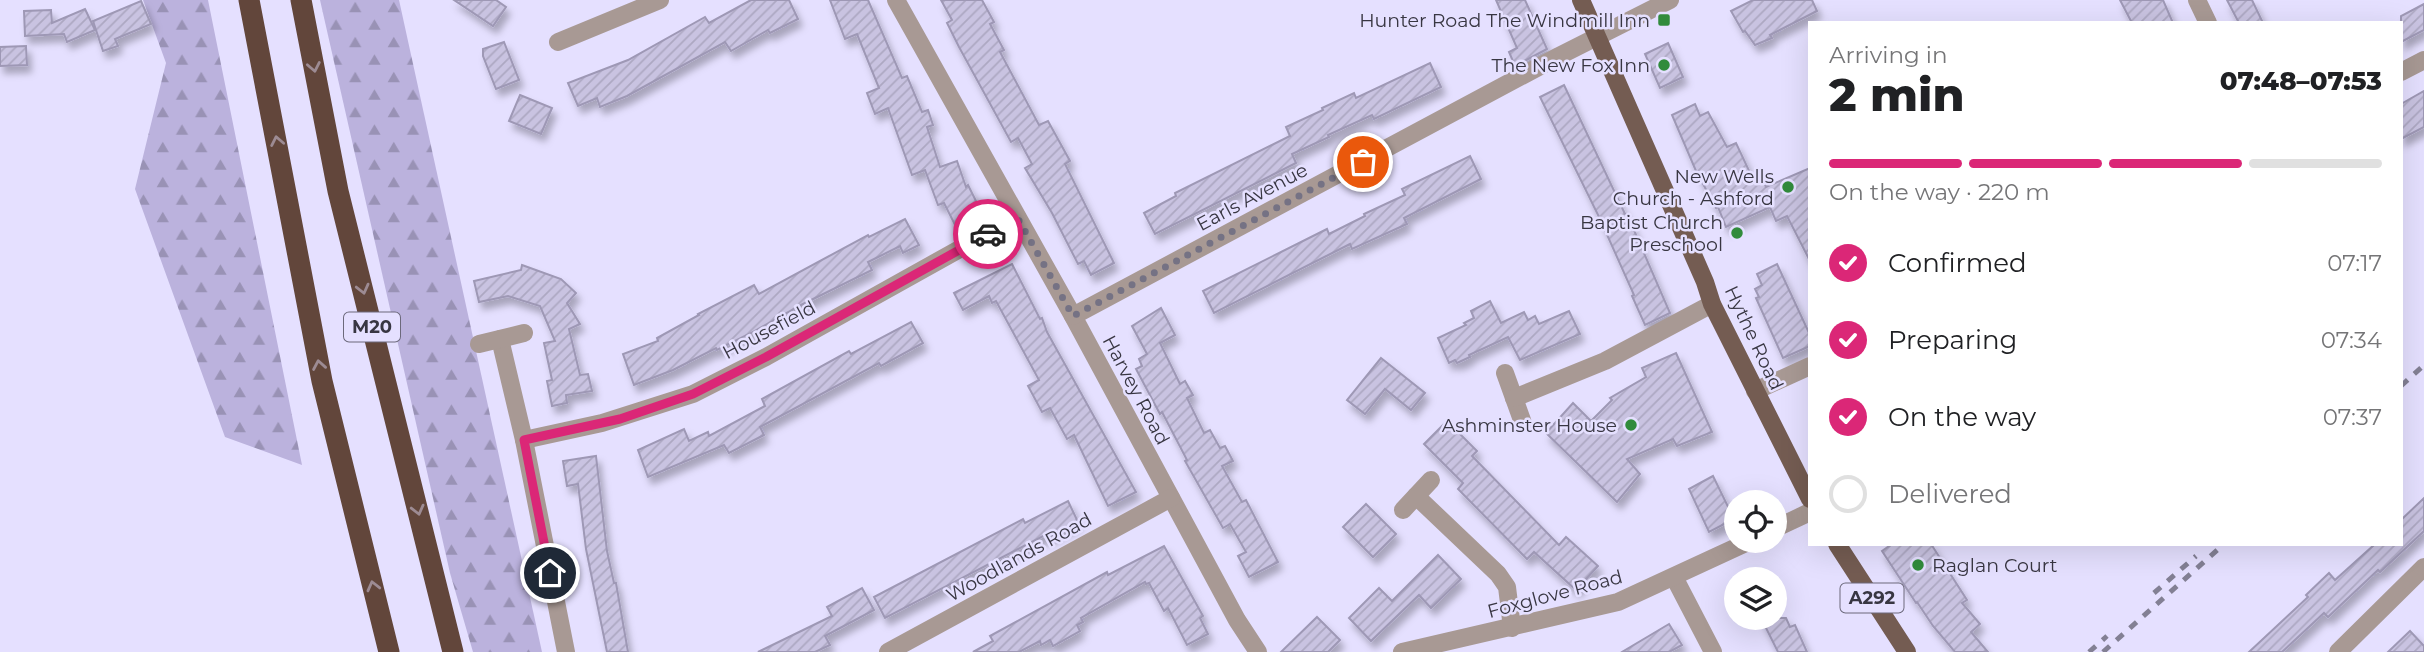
<!DOCTYPE html>
<html lang="en">
<head>
<meta charset="utf-8">
<style>
  :root { --surface:#fff; --page:#f6f6f6; --text:#202124; --muted:#757577; --line:#e0e0e0; --accent:#db2777 }
  body { margin:0; font-family:Montserrat,sans-serif; background:var(--page); color:var(--text); height:100vh; display:flex; flex-direction:column; font-size:26px; white-space:nowrap }
  * { box-sizing:border-box; margin:0 }
  p { font-size:23px; color:var(--muted) }
  .icon { flex:none; width:38px; height:38px; fill:none; stroke:currentColor; stroke-width:2; stroke-linecap:round; stroke-linejoin:round }
  .map { position:relative; flex:1; overflow:hidden }
  .sheet { position:absolute; left:1808px; top:21px; width:595px; height:525px; display:flex; flex-direction:column; background:var(--surface); border-radius:0px; box-shadow:0 7px 28px #0002 }
  .sheet>* { flex:none }
  .buttons { position:absolute; left:1724px; top:490px; display:grid; gap:14px }
  .buttons a { display:grid; place-items:center; width:63px; height:63px; border-radius:50%; background:var(--surface); box-shadow:0 7px 28px #0002; font-size:35px }
  .pin { position:absolute; display:grid; place-items:center; width:60px; height:60px; color:#fff; margin:-30px; border:4px solid #fff; border-radius:50%; box-shadow:0 2px 7px #0007 }
  .courier { position:absolute; display:grid; place-items:center; width:70px; height:70px; margin:-35px; border:5px solid #db2777; border-radius:50%; background:#fff; color:#222; box-shadow:0 2px 9px #0007 }
  .head em { font-style:normal; font-weight:800 }
  .head div { display:flex; flex-direction:column-reverse }
  .head { display:flex; align-items:center; justify-content:space-between; height:119px; padding:0 21px }
  h1 { font-size:46px; font-weight:800; line-height:52px }
  .bar { display:grid; grid-template-columns:repeat(4,1fr); gap:10px 7px; align-content:center; height:84px; padding:0 21px }
  .bar i { height:9px; border-radius:5px; background:var(--line) }
  .bar .active { background:var(--accent) }
  .bar p { grid-column:span 4 }
  ol { padding:0 21px; list-style:none }
  li { display:flex; align-items:center; gap:21px; height:77px }
  li p { margin-inline-start:auto }
  li .icon { padding:7px; border-radius:50%; background:var(--accent); color:#fff; stroke-width:4 }
  li:last-child { color:var(--muted) }
  li i { width:38px; height:38px; border:4px solid var(--line); border-radius:50% }
  .map>svg:first-child { display:block }
  .forest { fill:url(#forest-firs) }
  .building { fill:url(#building-hatch); stroke:#9e98b5; stroke-width:2; filter:url(#shadow) }
  .lines { fill:none; stroke-linecap:round; stroke-linejoin:round }
  .street { stroke:#a89994; stroke-width:18 }
  .primary { stroke:#745c52; stroke-width:18 }
  .highway { stroke:#62463b; stroke-width:21 }
  .rail { stroke:#838094; stroke-width:5; stroke-dasharray:9 9; stroke-linecap:butt }
  .oneway { stroke:#9d8b93 }
  .done { stroke:#757284; stroke-width:7; stroke-dasharray:0 12.6 }
  .route { stroke:#db2777; stroke-width:9 }
  .poi-dot { fill:#318b3c; stroke:#e5e0ff; stroke-width:2.5 }
  .labels { text-anchor:middle; dominant-baseline:central; stroke-width:5; stroke-linejoin:round; paint-order:stroke }
  .shield { fill:#e5e0ff; stroke:#6c697b; stroke-width:2 }
  .shield-label { font-size:18px; font-weight:bold; fill:#383642 }
  .poi-label { font-size:19px; fill:#383642; stroke:#e5e0ff; text-anchor:end }
  .street-label { font-size:19px; fill:#383642; stroke:#e5e0ff }
</style>
</head>
<body>
<div class="map">
<svg width="2424" height="652" viewBox="0 0 2424 652">
  <defs>
    <pattern id="forest-firs" width="22" height="20" patternUnits="userSpaceOnUse" patternTransform="scale(1.75)"><rect width="22" height="20" fill="#bbb2dd"/><path d="M5 1l3.5 6h-7zM16 11l3.5 6h-7z" fill="#9992b5"/></pattern>
    <pattern id="building-hatch" width="6" height="6" patternUnits="userSpaceOnUse" patternTransform="scale(1.75)"><rect width="6" height="6" fill="#c9c3e1"/><path d="M-1 1l2-2M0 6l6-6M5 7l2-2" fill="none" stroke="#ada8c2"/></pattern>
    <filter id="shadow"><feDropShadow dx="4" dy="7" stdDeviation="3.5" flood-color="#0004"/></filter>
  </defs>
  <rect width="100%" height="100%" fill="#e5e0ff"/>
  <g class="forest">
    <path d="M 143,0 L 208,0 L 302,465 L 225,437 L 135,189 L 166,63 Z"/>
    <path d="M 320,0 L 399,0 L 542,652 L 473,652 L 450,573 Z"/>
  </g>
  <g class="building">
    <path d="M 454,0 L 496,0 L 506,7 L 493,26 Z"/>
    <path d="M 751,0 L 789,0 L 798,19 L 770,33 L 768,30 L 731,51 L 725,42 L 627,96 L 600,107 L 597,98 L 578,106 L 568,83 L 628,60 L 705,17 L 709,23 Z"/>
    <path d="M 830,0 L 868,0 L 902,78 L 907,76 L 922,112 L 928,110 L 933,125 L 927,127 L 940,167 L 957,161 L 966,187 L 968,185 L 978,205 L 968,210 L 973,218 L 956,227 L 944,203 L 938,205 L 925,170 L 912,175 L 888,108 L 875,114 L 867,93 L 879,88 L 857,34 L 845,39 Z"/>
    <path d="M 941,0 L 982,0 L 994,22 L 990,24 L 1004,50 L 1000,52 L 1039,125 L 1048,121 L 1070,161 L 1065,164 L 1114,263 L 1091,275 L 1084,261 L 1078,264 L 1052,213 L 1025,168 L 1032,164 L 1018,138 L 1011,142 L 959,47 L 947,23 L 952,20 Z"/>
    <path d="M 1496,0 L 1525,0 L 1547,49 L 1515,66 L 1509,52 L 1517,48 Z"/>
    <path d="M 1753,0 L 1812,0 L 1817,11 L 1770,35 L 1772,38 L 1755,45 L 1745,31 L 1743,32 L 1731,11 Z"/>
    <path d="M 2120,0 L 2163,0 L 2173,23 L 2132,23 Z"/>
    <path d="M 2227,0 L 2252,0 L 2263,23 L 2239,23 Z"/>
    <path d="M 141,1 L 151,24 L 115,39 L 118,46 L 103,51 L 93,21 Z"/>
    <path d="M 2424,4 L 2424,30 L 2401,42 L 2401,16 Z"/>
    <path d="M 85,9 L 95,30 L 67,42 L 64,34 L 25,36 L 24,11 L 51,10 L 52,23 Z"/>
    <path d="M 504,42 L 519,80 L 496,89 L 483,56 L 483,49 Z"/>
    <path d="M 1668,43 L 1683,77 L 1660,88 L 1645,54 Z"/>
    <path d="M 26,46 L 27,65 L 0,66 L 0,47 Z"/>
    <path d="M 1430,63 L 1441,87 L 1374,119 L 1372,115 L 1328,135 L 1329,137 L 1292,154 L 1296,163 L 1155,234 L 1144,213 L 1176,196 L 1175,193 L 1290,136 L 1286,127 L 1323,110 L 1322,108 L 1354,93 L 1356,98 Z"/>
    <path d="M 1564,85 L 1625,214 L 1627,214 L 1670,313 L 1645,325 L 1632,296 L 1634,295 L 1600,219 L 1540,97 Z"/>
    <path d="M 2424,91 L 2424,127 L 2401,139 L 2401,104 Z"/>
    <path d="M 520,95 L 552,108 L 541,134 L 509,121 Z"/>
    <path d="M 1695,104 L 1700,116 L 1708,112 L 1727,147 L 1736,143 L 1751,175 L 1759,171 L 1766,187 L 1810,168 L 1810,261 L 1787,216 L 1776,221 L 1770,207 L 1726,227 L 1718,207 L 1716,208 L 1696,171 L 1672,115 Z"/>
    <path d="M 1470,156 L 1481,179 L 1404,218 L 1407,224 L 1352,249 L 1350,244 L 1214,313 L 1203,291 L 1327,229 L 1329,234 L 1365,216 L 1364,214 L 1405,195 L 1402,189 Z"/>
    <path d="M 905,219 L 919,245 L 903,253 L 900,246 L 868,262 L 872,270 L 801,305 L 751,333 L 717,350 L 716,348 L 673,370 L 634,385 L 623,354 L 658,341 L 657,338 L 699,315 L 698,314 L 754,285 L 759,294 L 868,235 L 869,237 Z"/>
    <path d="M 1012,264 L 1040,319 L 1042,318 L 1047,332 L 1136,492 L 1108,506 L 1074,435 L 1067,439 L 1050,408 L 1042,412 L 1028,386 L 1039,380 L 996,301 L 992,303 L 989,296 L 963,310 L 954,293 Z"/>
    <path d="M 1777,264 L 1810,335 L 1810,346 L 1783,358 L 1756,298 L 1759,297 L 1755,289 L 1762,285 L 1757,274 Z"/>
    <path d="M 522,265 L 561,279 L 576,293 L 567,303 L 580,324 L 569,329 L 580,375 L 588,374 L 592,391 L 566,395 L 567,403 L 552,406 L 547,381 L 552,380 L 544,343 L 555,341 L 540,306 L 508,296 L 479,302 L 474,281 L 521,270 Z"/>
    <path d="M 1490,301 L 1501,323 L 1524,312 L 1528,320 L 1535,316 L 1539,324 L 1569,311 L 1580,334 L 1520,360 L 1508,337 L 1469,355 L 1470,357 L 1457,363 L 1455,360 L 1449,363 L 1438,338 L 1466,325 L 1464,323 L 1474,318 L 1471,311 Z"/>
    <path d="M 1161,308 L 1175,335 L 1160,343 L 1180,384 L 1185,381 L 1193,395 L 1187,398 L 1204,433 L 1210,430 L 1220,448 L 1225,446 L 1233,461 L 1222,466 L 1242,502 L 1246,500 L 1278,562 L 1249,577 L 1238,556 L 1246,552 L 1230,524 L 1223,528 L 1185,461 L 1187,460 L 1162,412 L 1160,414 L 1136,369 L 1142,366 L 1139,359 L 1147,354 L 1132,326 Z"/>
    <path d="M 911,322 L 923,343 L 881,366 L 879,363 L 760,427 L 764,435 L 729,453 L 724,445 L 648,477 L 638,450 L 684,429 L 689,441 L 708,432 L 709,436 L 765,406 L 762,399 L 849,351 L 851,354 Z"/>
    <path d="M 1676,353 L 1712,432 L 1677,446 L 1673,439 L 1627,459 L 1640,474 L 1617,502 L 1546,433 L 1573,403 L 1591,421 L 1612,400 L 1610,398 L 1646,377 L 1642,368 Z"/>
    <path d="M 1381,358 L 1425,393 L 1411,410 L 1385,389 L 1365,414 L 1347,400 Z"/>
    <path d="M 1447,421 L 1477,451 L 1472,456 L 1559,545 L 1566,537 L 1598,566 L 1576,590 L 1534,552 L 1527,559 L 1458,489 L 1463,483 L 1424,444 Z"/>
    <path d="M 596,456 L 607,551 L 614,583 L 616,583 L 628,652 L 607,652 L 586,549 L 578,484 L 567,486 L 563,461 Z"/>
    <path d="M 1713,476 L 1734,519 L 1709,532 L 1689,489 Z"/>
    <path d="M 2424,498 L 2424,531 L 2380,572 L 2378,570 L 2328,617 L 2324,613 L 2282,652 L 2249,652 L 2308,597 L 2306,595 L 2329,573 L 2335,580 L 2375,544 L 2401,544 L 2401,520 Z"/>
    <path d="M 1068,501 L 1078,522 L 1047,538 L 1045,535 L 885,618 L 874,597 L 1023,519 L 1025,523 Z"/>
    <path d="M 1366,504 L 1396,534 L 1373,557 L 1343,527 Z"/>
    <path d="M 1892,544 L 1931,544 L 1967,600 L 1962,603 L 1980,624 L 1971,632 L 1988,652 L 1955,652 L 1933,626 L 1917,602 L 1916,603 L 1882,551 Z"/>
    <path d="M 1164,546 L 1203,616 L 1200,618 L 1208,634 L 1187,645 L 1168,608 L 1164,611 L 1149,583 L 1146,584 L 1145,582 L 1081,618 L 1083,622 L 1077,625 L 1080,631 L 1053,646 L 1050,640 L 1041,645 L 1040,641 L 1019,652 L 973,652 L 993,641 L 990,636 L 1107,572 L 1108,575 Z"/>
    <path d="M 1438,555 L 1461,579 L 1431,608 L 1419,595 L 1371,641 L 1349,618 L 1379,588 L 1392,601 Z"/>
    <path d="M 862,588 L 874,610 L 825,636 L 830,645 L 815,652 L 758,652 L 832,616 L 827,607 Z"/>
    <path d="M 1317,617 L 1340,640 L 1328,652 L 1281,652 Z"/>
    <path d="M 1761,618 L 1786,618 L 1790,627 L 1795,625 L 1807,652 L 1778,652 Z"/>
    <path d="M 1669,624 L 1682,645 L 1669,652 L 1622,652 Z"/>
    <path d="M 2410,631 L 2424,646 L 2424,652 L 2388,652 Z"/>
  </g>
  <g class="lines">
    <g class="street">
      <path d="M 896,0 L 1073,316 L 1237,620 L 1258,652"/>
      <path d="M 2197,0 L 2208,23"/>
      <path d="M 558,42 L 660,0"/>
      <path d="M 2401,72 L 2424,60"/>
      <path d="M 1073,316 L 1559,56 L 1670,0"/>
      <path d="M 500,339 L 524,440 L 566,652"/>
      <path d="M 479,344 L 524,333"/>
      <path d="M 1505,373 L 1523,423"/>
      <path d="M 1755,391 L 1810,366"/>
      <path d="M 1514,398 L 1605,361 L 1712,304"/>
      <path d="M 524,440 L 602,423 L 693,394 L 766,357 L 1017,217"/>
      <path d="M 1416,496 L 1498,574 L 1507,587 L 1512,628"/>
      <path d="M 1403,510 L 1431,480"/>
      <path d="M 1774,529 L 1810,512"/>
      <path d="M 1674,577 L 1713,652"/>
      <path d="M 888,652 L 1171,498"/>
      <path d="M 1402,652 L 1618,602 L 1750,541"/>
      <path d="M 2338,652 L 2424,567"/>
    </g>
    <g class="primary">
      <path d="M 1581,0 L 1705,282 L 1712,304 L 1810,499"/>
      <path d="M 1837,544 L 1907,652"/>
    </g>
    <g class="highway">
      <path d="M 249,0 L 322,381 L 389,652"/>
      <path d="M 301,0 L 338,191 L 453,652"/>
    </g>
    <g class="rail">
      <path d="M 2401,386 L 2424,365"/>
      <path d="M 2154,593 L 2196,556"/>
      <path d="M 2089,652 L 2107,636"/>
      <path d="M 2103,652 L 2224,544"/>
    </g>
  </g>
  <defs><path id="oneway-chevron" d="M-2-3.5L2.5 0L-2 3.5" fill="none" stroke-width="1.6" stroke-linecap="round" stroke-linejoin="round" transform="scale(1.75)"/></defs>
  <g class="oneway">
    <use href="#oneway-chevron" transform="translate(314 67) rotate(79)"/>
    <use href="#oneway-chevron" transform="translate(277 141) rotate(-101)"/>
    <use href="#oneway-chevron" transform="translate(363 289) rotate(76)"/>
    <use href="#oneway-chevron" transform="translate(319 365) rotate(-100)"/>
    <use href="#oneway-chevron" transform="translate(418 510) rotate(76)"/>
    <use href="#oneway-chevron" transform="translate(373 586) rotate(-104)"/>
  </g>
  <g class="lines">
    <path class="done" d="M 988,234 L 1017,217 L 1073,316 L 1363,162"/>
    <path class="route" d="M 550,573 L 524,440 L 620,419 L 693,394 L 766,357 L 988,234"/>
  </g>
  <g class="poi-dot">
    <rect x="1657" y="13" width="14" height="14" rx="3.5"/>
    <circle cx="1664" cy="65" r="7"/>
    <circle cx="1788" cy="187" r="7"/>
    <circle cx="1737" cy="233" r="7"/>
    <circle cx="1631" cy="425" r="7"/>
    <circle cx="1918" cy="565" r="7"/>
  </g>
  <g class="labels">
    <g class="shield">
      <rect x="344" y="312.5" width="56" height="29" rx="5"/>
      <rect x="1840.5" y="583.5" width="63" height="29" rx="5"/>
    </g>
    <g class="shield-label">
      <text x="372" y="327">M20</text>
      <text x="1872" y="598">A292</text>
    </g>
    <g class="poi-label">
      <text x="1650" y="20">Hunter Road The Windmill Inn</text>
      <text x="1650" y="65">The New Fox Inn</text>
      <text x="1774" y="176">New Wells<tspan x="1774" dy="22">Church - Ashford</tspan></text>
      <text x="1723" y="222">Baptist Church<tspan x="1723" dy="22">Preschool</tspan></text>
      <text x="1617" y="425">Ashminster House</text>
      <text x="1932" y="565" text-anchor="start">Raglan Court</text>
    </g>
    <g class="street-label">
      <text transform="translate(1252 197) rotate(-28)">Earls Avenue</text>
      <text transform="translate(769 330) rotate(-28)">Housefield</text>
      <text transform="translate(1754 338) rotate(65)">Hythe Road</text>
      <text transform="translate(1136 390) rotate(62)">Harvey Road</text>
      <text transform="translate(1019 557) rotate(-29)">Woodlands Road</text>
      <text transform="translate(1555 594) rotate(-15)">Foxglove Road</text>
    </g>
  </g>
</svg>
<div class="buttons">
<a><svg class="icon" aria-label="locate" viewBox="0 0 24 24"><circle cx="12" cy="12" r="6"/><path d="M12 2v4M12 18v4M2 12h4M18 12h4"/></svg></a>
<a><svg class="icon" aria-label="layers" viewBox="0 0 24 24"><path d="M12 4l9 5-9 5-9-5zM3 14l9 5 9-5"/></svg></a>
</div>
<div class="pin" style="left:1363px;top:162px;background:#ea580c"><svg class="icon" aria-label="bag" viewBox="0 0 24 24"><path d="M5 8h14l-1 12H6zM9 8a3 3 0 0 1 6 0"/></svg></div>
<div class="pin" style="left:550px;top:573px;background:#1f2937"><svg class="icon" aria-label="home" viewBox="0 0 24 24"><path d="M3 11l9-7 9 7M6 9v11h12V9"/></svg></div>
<div class="courier" style="left:988px;top:234px"><svg class="icon" aria-label="car" viewBox="0 0 24 24"><path d="M5 17H2v-5l4-1 3-4h7l3 4 3 1v5h-3M9 17h6M6 11h13"/><circle cx="7" cy="17" r="2"/><circle cx="17" cy="17" r="2"/></svg></div>
<section class="sheet">
<div class="head"><div><h1>2 min</h1><p>Arriving in</p></div><em>07:48–07:53</em></div>
<div class="bar"><i class="active"></i><i class="active"></i><i class="active"></i><i></i><p>On the way · 220 m</p></div>
<ol>
<li><svg class="icon" aria-label="check" viewBox="0 0 24 24"><path d="M5 12l5 5 9-10"/></svg>Confirmed<p>07:17</p></li>
<li><svg class="icon" aria-label="check" viewBox="0 0 24 24"><path d="M5 12l5 5 9-10"/></svg>Preparing<p>07:34</p></li>
<li><svg class="icon" aria-label="check" viewBox="0 0 24 24"><path d="M5 12l5 5 9-10"/></svg>On the way<p>07:37</p></li>
<li><i></i>Delivered</li>
</ol>
</section>
</div>
</body>
</html>
